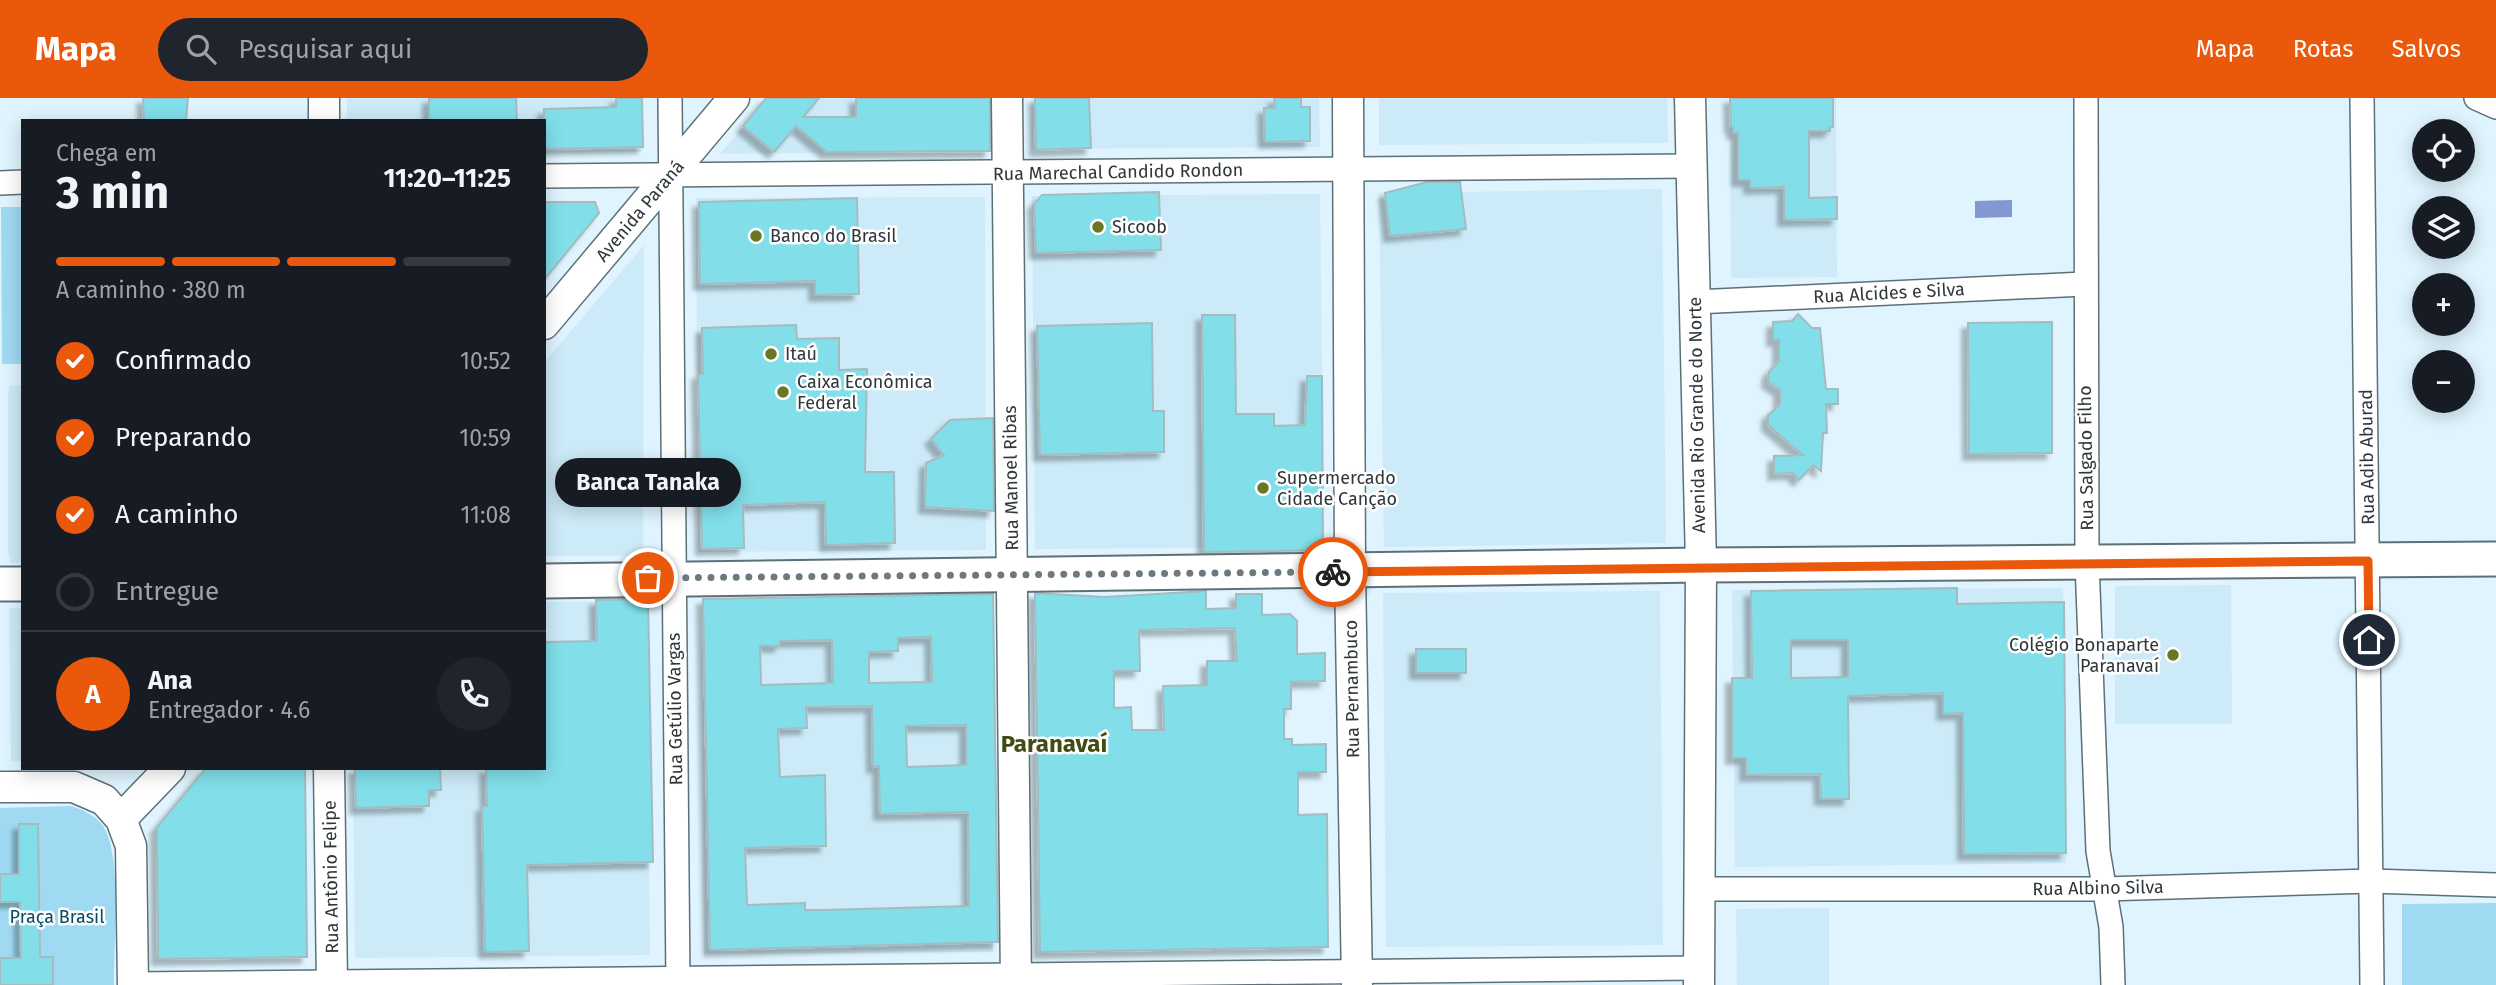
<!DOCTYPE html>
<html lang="pt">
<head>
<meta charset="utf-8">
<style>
  :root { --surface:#171b24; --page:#20242c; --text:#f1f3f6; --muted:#9ea1a6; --line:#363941; --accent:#ea580c }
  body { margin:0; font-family:"Fira Sans",sans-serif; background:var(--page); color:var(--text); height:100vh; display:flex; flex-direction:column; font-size:26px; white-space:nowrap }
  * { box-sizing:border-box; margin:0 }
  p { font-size:23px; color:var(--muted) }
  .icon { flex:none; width:38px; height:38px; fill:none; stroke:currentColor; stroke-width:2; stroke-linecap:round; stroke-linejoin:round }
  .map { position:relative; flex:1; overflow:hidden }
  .sheet { position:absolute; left:21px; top:21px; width:525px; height:651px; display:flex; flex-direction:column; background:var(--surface); border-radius:0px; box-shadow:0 4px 18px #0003 }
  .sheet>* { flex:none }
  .fabs { position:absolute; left:2412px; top:21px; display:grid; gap:14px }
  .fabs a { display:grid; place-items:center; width:63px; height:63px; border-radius:50%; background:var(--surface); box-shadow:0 4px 18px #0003; font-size:35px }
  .pin { position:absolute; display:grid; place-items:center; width:60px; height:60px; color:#fff; margin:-30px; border:4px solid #fff; border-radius:50%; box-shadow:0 2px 7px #0007 }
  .courier { position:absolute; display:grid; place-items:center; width:70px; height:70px; margin:-35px; border:5px solid #ea580c; border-radius:50%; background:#fff; color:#222; box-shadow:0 2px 9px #0007 }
  .bubble { position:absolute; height:49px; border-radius:24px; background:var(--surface); box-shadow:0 4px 18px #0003; font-size:23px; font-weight:700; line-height:49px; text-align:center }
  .headline em { font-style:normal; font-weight:700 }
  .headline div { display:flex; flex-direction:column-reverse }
  .headline { display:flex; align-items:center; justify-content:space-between; height:119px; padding:0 35px }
  h1 { font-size:46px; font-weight:700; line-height:52px }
  .bar { display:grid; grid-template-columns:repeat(4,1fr); gap:10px 7px; align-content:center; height:84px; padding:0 35px }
  .bar i { height:9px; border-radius:5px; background:var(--line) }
  .bar .on { background:var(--accent) }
  .bar p { grid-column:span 4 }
  .line { display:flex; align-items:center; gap:18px; padding:0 35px; border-top:2px solid var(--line) }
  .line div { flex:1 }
  .round { display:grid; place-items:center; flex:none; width:74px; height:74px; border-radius:37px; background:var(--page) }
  ol { padding:0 35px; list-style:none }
  li { display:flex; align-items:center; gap:21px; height:77px }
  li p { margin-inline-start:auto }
  li .icon { padding:7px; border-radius:50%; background:var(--accent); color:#fff; stroke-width:4 }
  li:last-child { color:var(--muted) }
  li i { width:38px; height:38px; border:4px solid var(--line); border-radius:50% }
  header { display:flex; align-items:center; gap:42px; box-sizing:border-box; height:98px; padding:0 35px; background:var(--accent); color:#fff }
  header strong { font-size:33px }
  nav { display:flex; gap:38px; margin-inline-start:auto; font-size:24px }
  .search { width:490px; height:63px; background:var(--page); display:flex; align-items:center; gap:18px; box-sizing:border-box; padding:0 24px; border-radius:38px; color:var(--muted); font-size:26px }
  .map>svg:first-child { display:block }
  .built { fill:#cceaf7 }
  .green { fill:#9fdaf2 }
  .water { fill:#8397d2 }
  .building { fill:#82dfea; stroke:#a4bcbf; stroke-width:2; fill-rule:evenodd; filter:url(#shadow) }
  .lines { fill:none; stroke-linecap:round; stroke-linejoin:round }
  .minor-casing { stroke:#5d7078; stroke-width:26 }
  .tertiary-casing { stroke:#5d7078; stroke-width:33 }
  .secondary-casing { stroke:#5d7078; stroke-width:37 }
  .minor { stroke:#fff; stroke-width:23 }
  .tertiary { stroke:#fff; stroke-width:30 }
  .secondary { stroke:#fff; stroke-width:33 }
  .done { stroke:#6d797f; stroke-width:7; stroke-dasharray:0 12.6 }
  .route { stroke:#ea580c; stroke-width:9 }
  .poi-dot { fill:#697723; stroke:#fefefe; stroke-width:2.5 }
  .labels { text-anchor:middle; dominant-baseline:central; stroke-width:5; stroke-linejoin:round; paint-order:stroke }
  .street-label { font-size:18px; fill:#2f373b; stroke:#fefefe }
  .poi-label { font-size:18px; fill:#2f373b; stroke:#fefefe; text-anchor:start }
  .park-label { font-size:18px; fill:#064b61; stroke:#fefefe }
  .district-label { font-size:24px; font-weight:bold; fill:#424b10; stroke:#fefefe }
</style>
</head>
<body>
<header>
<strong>Mapa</strong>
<div class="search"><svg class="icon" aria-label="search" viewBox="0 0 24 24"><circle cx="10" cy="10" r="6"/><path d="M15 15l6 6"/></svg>Pesquisar aqui</div>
<nav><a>Mapa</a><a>Rotas</a><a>Salvos</a></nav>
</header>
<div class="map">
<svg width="2496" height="887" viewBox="0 0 2496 887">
  <defs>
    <filter id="shadow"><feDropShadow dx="-6" dy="6" stdDeviation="2" flood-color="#0004"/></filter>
  </defs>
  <rect width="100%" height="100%" fill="#dff4fe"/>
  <g class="built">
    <path d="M 347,0 L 642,0 L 642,54 L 544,55 L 544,23 L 347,23 Z"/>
    <path d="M 768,0 L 984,0 L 984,53 L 720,56 Z"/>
    <path d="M 1031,0 L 1319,0 L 1320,49 L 1031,51 Z"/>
    <path d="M 1379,0 L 1667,0 L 1668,45 L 1379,47 Z"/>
    <path d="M 1730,0 L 1836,0 L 1837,179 L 1731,180 Z"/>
    <path d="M 1662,91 L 1666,445 L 1384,449 L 1379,95 Z"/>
    <path d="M 1320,96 L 1324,449 L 1035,451 L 1032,98 Z"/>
    <path d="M 985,99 L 986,452 L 698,454 L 696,100 Z"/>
    <path d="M 644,147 L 643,458 L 544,458 L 544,265 Z"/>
    <path d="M 15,287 L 23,287 L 23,464 L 11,465 L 8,454 L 8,296 L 9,289 Z"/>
    <path d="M 2231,487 L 2232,626 L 2115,626 L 2115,488 Z"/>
    <path d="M 2063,490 L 2066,765 L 1735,769 L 1732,492 Z"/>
    <path d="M 1660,493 L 1663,847 L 1386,849 L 1383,495 Z"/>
    <path d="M 990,500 L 993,854 L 704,856 L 701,502 Z"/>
    <path d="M 646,503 L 650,857 L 355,860 L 353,670 L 544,670 L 544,504 Z"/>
    <path d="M 9,510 L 23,510 L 23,663 L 11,663 Z"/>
    <path d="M 1829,810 L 1829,887 L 1737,887 L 1736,811 Z"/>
  </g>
  <g class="green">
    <path d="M 1,109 L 23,109 L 23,266 L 2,266 Z"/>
    <path d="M 71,708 C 86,713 99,719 106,733 C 121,765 114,849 114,887 L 0,887 L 0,710 Z"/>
    <path d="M 2496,805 L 2496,887 L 2402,887 L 2402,806 Z"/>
  </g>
  <path class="water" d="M 2012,102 L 2012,119 L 1975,120 L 1975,103 Z"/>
  <g class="building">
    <path d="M 143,0 L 188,0 L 186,23 L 144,23 Z"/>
    <path d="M 429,0 L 516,0 L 517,23 L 429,23 Z"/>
    <path d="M 616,0 L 642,0 L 643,49 L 544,51 L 544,11 L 616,9 Z"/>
    <path d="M 766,0 L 819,0 L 803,19 L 856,19 L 856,0 L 990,0 L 990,53 L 827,54 L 796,28 L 774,54 L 743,28 Z"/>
    <path d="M 1035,0 L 1089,0 L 1091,50 L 1036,52 Z"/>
    <path d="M 1274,0 L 1301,0 L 1301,9 L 1310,9 L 1310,43 L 1265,44 L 1264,10 L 1275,10 Z"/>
    <path d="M 1730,0 L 1833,0 L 1833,29 L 1830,29 L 1830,33 L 1809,33 L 1809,100 L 1837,99 L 1837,121 L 1784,122 L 1784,89 L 1750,90 L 1750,82 L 1738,82 L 1738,35 L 1733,35 L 1733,29 L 1731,29 Z"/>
    <path d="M 1427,84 L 1460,84 L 1466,131 L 1390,138 L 1385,95 Z"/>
    <path d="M 1159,94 L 1161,152 L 1036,155 L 1034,106 L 1042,97 Z"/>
    <path d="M 857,100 L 859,196 L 815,197 L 815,183 L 700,186 L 699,104 Z"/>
    <path d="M 544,104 L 595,104 L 599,115 L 544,182 Z"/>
    <path d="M 1798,216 L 1812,230 L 1820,230 L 1826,291 L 1838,291 L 1838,306 L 1826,306 L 1827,335 L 1823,335 L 1821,373 L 1813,367 L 1799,382 L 1793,375 L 1774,376 L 1774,358 L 1803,357 L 1768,327 L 1768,317 L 1780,307 L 1780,292 L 1768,284 L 1769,274 L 1779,263 L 1779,242 L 1773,242 L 1773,224 L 1792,223 Z"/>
    <path d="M 1202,217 L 1235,217 L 1236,316 L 1274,316 L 1274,328 L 1305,327 L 1307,278 L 1322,278 L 1323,452 L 1204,454 Z"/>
    <path d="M 2052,224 L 2052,355 L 1969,356 L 1968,225 Z"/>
    <path d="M 1152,225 L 1153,313 L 1164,313 L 1164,354 L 1040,357 L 1037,228 Z"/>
    <path d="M 796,227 L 797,241 L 839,240 L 839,272 L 867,271 L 865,374 L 894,374 L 895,445 L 826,447 L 825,404 L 743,407 L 744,450 L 702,451 L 698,276 L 703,276 L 702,230 Z"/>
    <path d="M 993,320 L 994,413 L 925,409 L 926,365 L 944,357 L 931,341 L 950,322 Z"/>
    <path d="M 1957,490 L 1957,506 L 2064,504 L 2066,755 L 1964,756 L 1963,615 L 1943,616 L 1943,595 L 1848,598 L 1849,701 L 1821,701 L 1820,676 L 1746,677 L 1746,660 L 1732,660 L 1732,580 L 1752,580 L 1751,493 ZM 1791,542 L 1848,542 L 1848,579 L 1791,580 Z"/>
    <path d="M 1206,493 L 1206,511 L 1236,510 L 1236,496 L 1262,496 L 1262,517 L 1290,516 L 1297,523 L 1297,556 L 1325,555 L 1325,583 L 1291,584 L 1291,611 L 1284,611 L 1284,641 L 1292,641 L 1292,647 L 1326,646 L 1326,674 L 1298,674 L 1298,717 L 1327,716 L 1328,849 L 1040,854 L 1035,495 L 1105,499 ZM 1235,530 L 1237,563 L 1207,563 L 1207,587 L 1163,588 L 1164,632 L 1132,632 L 1131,609 L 1114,610 L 1114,573 L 1140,573 L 1139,532 Z"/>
    <path d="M 993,496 L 998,844 L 710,852 L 703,501 ZM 931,539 L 932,584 L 869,585 L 869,554 L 898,553 L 898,540 ZM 832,542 L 833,585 L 761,587 L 760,548 L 780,548 L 780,543 ZM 872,608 L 873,669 L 879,668 L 880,716 L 968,714 L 969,808 L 825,812 L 805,812 L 805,805 L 747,807 L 745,750 L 826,748 L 825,677 L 780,679 L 778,631 L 807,630 L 806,609 ZM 966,627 L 966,667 L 907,669 L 906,628 Z"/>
    <path d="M 648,501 L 653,764 L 527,767 L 529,853 L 485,854 L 482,708 L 487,708 L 486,670 L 544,670 L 544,544 L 597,543 L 596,502 Z"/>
    <rect x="1416" y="551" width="50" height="24"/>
    <path d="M 206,670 L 305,670 L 307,859 L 158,861 L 157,729 Z"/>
    <path d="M 355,670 L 440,670 L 441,692 L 429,692 L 429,708 L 356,710 Z"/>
    <path d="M 19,726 L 38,726 L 40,859 L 53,859 L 53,887 L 0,887 L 0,860 L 21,860 L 20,804 L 0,804 L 0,776 L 19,776 Z"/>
  </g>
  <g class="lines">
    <defs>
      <g id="minor">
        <path d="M 670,0 L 678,887"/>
        <path d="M 2086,0 L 2087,464 L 2098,753 L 2111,829 L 2113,887"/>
        <path d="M 2362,0 L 2372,887"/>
        <path d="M 2476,0 L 2496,9"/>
        <path d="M 544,78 L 1692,68"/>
        <path d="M 0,85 L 23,84"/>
        <path d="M 1695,204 L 2084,186"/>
        <path d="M 1699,791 L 2104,791 L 2371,783 L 2496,787"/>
        <path d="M 133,886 L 1699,870"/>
      </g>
      <g id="tertiary">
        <path d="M 324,0 L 324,23"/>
        <path d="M 1007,0 L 1016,887"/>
        <path d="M 1348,0 L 1350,473 L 1357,887"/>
        <path d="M 1690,0 L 1701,467 L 1699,887"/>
        <path d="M 544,226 L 734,0"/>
        <path d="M 329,670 L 332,887"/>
        <path d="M 0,689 L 74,689 L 104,702 L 121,721 L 131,748 L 133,887"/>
        <path d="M 121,721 L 170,670"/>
      </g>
      <g id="secondary">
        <path d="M 544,483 L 1701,467 L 2496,461"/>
        <path d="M 0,486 L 23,486"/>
      </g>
    </defs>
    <use href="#minor" class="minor-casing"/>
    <use href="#tertiary" class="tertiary-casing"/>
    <use href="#secondary" class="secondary-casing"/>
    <use href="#minor" class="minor"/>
    <use href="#tertiary" class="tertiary"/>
    <use href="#secondary" class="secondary"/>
  </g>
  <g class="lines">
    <path class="done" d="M 648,480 L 1333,474"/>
    <path class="route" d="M 1333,474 L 2368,463 L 2369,542"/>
  </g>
  <g class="poi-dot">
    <circle cx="1098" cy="129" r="7"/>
    <circle cx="756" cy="138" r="7"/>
    <circle cx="771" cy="256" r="7"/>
    <circle cx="783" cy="294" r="7"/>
    <circle cx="1263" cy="390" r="7"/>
    <circle cx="2173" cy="557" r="7"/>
  </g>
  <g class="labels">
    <g class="street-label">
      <text transform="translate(1118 74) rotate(-1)">Rua Marechal Candido Rondon</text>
      <text transform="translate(640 113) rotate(-50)">Avenida Paraná</text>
      <text transform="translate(1889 195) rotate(-3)">Rua Alcides e Silva</text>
      <text transform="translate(1697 317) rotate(-91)">Avenida Rio Grande do Norte</text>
      <text transform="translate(2367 359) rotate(-91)">Rua Adib Aburad</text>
      <text transform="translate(2086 360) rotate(-91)">Rua Salgado Filho</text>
      <text transform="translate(1011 380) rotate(-91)">Rua Manoel Ribas</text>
      <text transform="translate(1352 591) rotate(-91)">Rua Pernambuco</text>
      <text transform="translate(675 611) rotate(-91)">Rua Getúlio Vargas</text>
      <text transform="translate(331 779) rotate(-91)">Rua Antônio Felipe</text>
      <text transform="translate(2098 790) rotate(-1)">Rua Albino Silva</text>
    </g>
    <g class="poi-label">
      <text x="1112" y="129">Sicoob</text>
      <text x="770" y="138">Banco do Brasil</text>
      <text x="785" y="256">Itaú</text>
      <text x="797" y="284">Caixa Econômica<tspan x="797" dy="21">Federal</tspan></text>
      <text x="1277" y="380">Supermercado<tspan x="1277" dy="21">Cidade Canção</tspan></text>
      <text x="2159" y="547" text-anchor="end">Colégio Bonaparte<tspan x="2159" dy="21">Paranavaí</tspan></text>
    </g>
    <g class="park-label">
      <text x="57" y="819">Praça Brasil</text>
    </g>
    <g class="district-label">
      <text x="1054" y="646">Paranavaí</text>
    </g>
  </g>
</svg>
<div class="fabs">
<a><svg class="icon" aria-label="locate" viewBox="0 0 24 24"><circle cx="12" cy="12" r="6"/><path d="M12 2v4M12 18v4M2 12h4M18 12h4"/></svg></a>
<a><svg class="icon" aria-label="layers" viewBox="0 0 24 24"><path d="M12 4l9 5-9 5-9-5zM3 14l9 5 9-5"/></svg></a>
<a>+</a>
<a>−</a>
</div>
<div class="pin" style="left:648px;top:480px;background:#ea580c"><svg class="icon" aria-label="bag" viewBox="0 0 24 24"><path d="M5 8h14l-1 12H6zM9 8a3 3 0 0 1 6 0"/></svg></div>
<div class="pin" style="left:2369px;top:542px;background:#1f2937"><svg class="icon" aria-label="home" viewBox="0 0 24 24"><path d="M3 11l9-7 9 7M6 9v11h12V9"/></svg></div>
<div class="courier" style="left:1333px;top:474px"><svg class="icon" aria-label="bike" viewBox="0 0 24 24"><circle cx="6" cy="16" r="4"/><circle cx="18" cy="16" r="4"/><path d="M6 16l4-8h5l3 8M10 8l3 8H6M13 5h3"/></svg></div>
<div class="bubble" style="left:555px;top:360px;width:186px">Banca Tanaka</div>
<section class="sheet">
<div class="headline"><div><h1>3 min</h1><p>Chega em</p></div><em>11:20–11:25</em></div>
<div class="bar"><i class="on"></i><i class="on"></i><i class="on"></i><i></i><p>A caminho · 380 m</p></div>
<ol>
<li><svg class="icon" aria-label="check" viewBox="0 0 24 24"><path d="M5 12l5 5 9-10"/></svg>Confirmado<p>10:52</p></li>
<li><svg class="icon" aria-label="check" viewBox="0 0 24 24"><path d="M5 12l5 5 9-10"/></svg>Preparando<p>10:59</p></li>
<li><svg class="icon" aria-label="check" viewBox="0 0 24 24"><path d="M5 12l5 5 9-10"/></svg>A caminho<p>11:08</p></li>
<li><i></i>Entregue</li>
</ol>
<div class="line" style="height:126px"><b class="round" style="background:var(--accent);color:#fff">A</b><div><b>Ana</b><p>Entregador · 4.6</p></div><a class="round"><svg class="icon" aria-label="phone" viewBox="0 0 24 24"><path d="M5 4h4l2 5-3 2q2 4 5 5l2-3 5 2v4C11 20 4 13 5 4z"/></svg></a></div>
</section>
</div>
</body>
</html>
